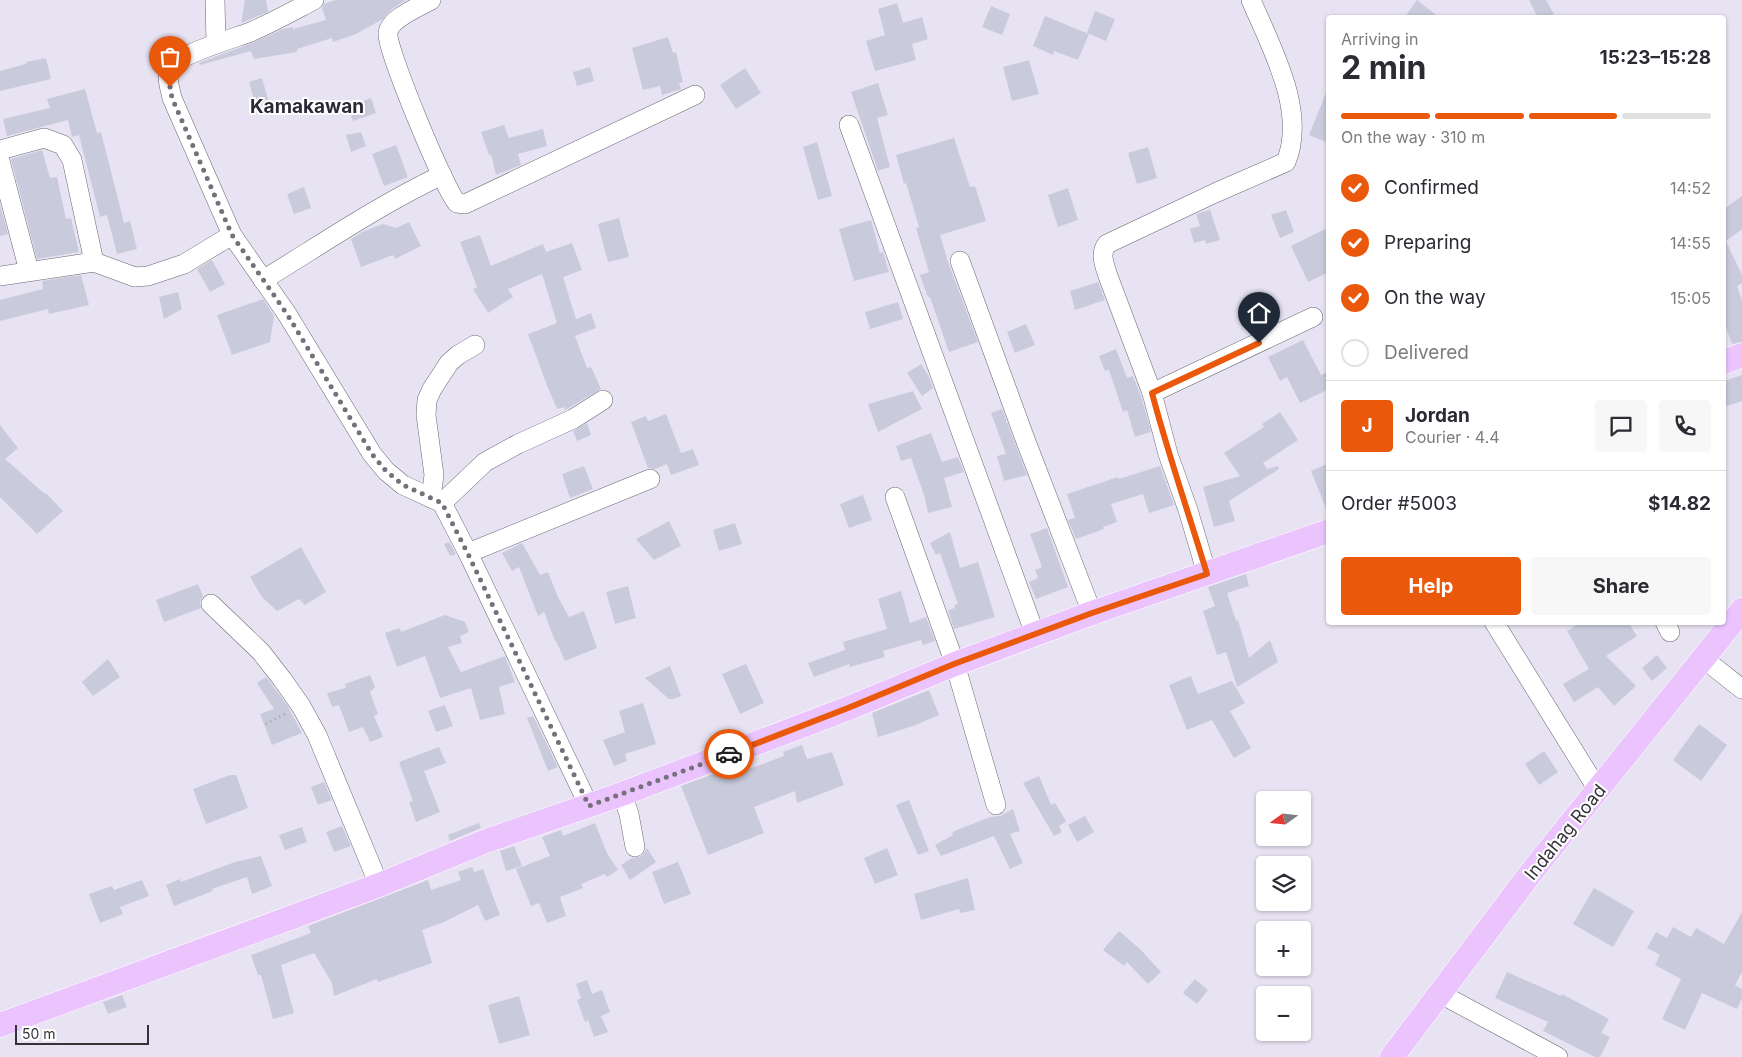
<!DOCTYPE html>
<html lang="en">
<head>
<meta charset="utf-8">
<style>
  :root { --surface:#fff; --page:#f7f7f7; --text:#2b2b33; --muted:#7c7c81; --line:#e1e1e2; --accent:#ea580c }
  body { margin:0; font-family:Inter,sans-serif; background:var(--page); color:var(--text); height:100vh; display:flex; flex-direction:column; font-size:19px; white-space:nowrap }
  * { box-sizing:border-box; margin:0 }
  p { font-size:16px; color:var(--muted) }
  .icon { flex:none; width:28px; height:28px; fill:none; stroke:currentColor; stroke-width:2; stroke-linecap:round; stroke-linejoin:round }
  .map { position:relative; flex:1; overflow:hidden }
  .sheet { position:absolute; left:1326px; top:15px; width:400px; height:610px; display:flex; flex-direction:column; background:var(--surface); border-radius:5px; box-shadow:0 1px 4px #0004 }
  .sheet>* { flex:none }
  .needle { width:32px; rotate:255deg }
  .buttons { position:absolute; left:1256px; top:791px; display:grid; gap:10px }
  .buttons a { display:grid; place-items:center; width:55px; height:55px; border-radius:5px; background:var(--surface); box-shadow:0 1px 4px #0004; font-size:25px }
  .scale { position:absolute; left:15px; bottom:12px; width:134px; box-sizing:border-box; padding-left:5px; border:2px solid #353339; border-top:0; font-size:14px; line-height:18px; white-space:nowrap; color:#353339; -webkit-text-stroke:4px #fff; paint-order:stroke }
  .pin { position:absolute; display:grid; place-items:center; width:42px; height:42px; color:#fff; margin:-51px -21px; border-radius:50% 50% 50% 0; rotate:-45deg; box-shadow:0 0 5px #0007 }
  .pin .icon { rotate:45deg }
  .courier { position:absolute; display:grid; place-items:center; width:50px; height:50px; margin:-25px; border:4px solid #ea580c; border-radius:50%; background:#fff; color:#222; box-shadow:0 1px 6px #0007 }
  .summary em { font-style:normal; font-weight:700 }
  .summary div { display:flex; flex-direction:column-reverse }
  .summary { display:flex; align-items:center; justify-content:space-between; height:85px; padding:0 15px }
  h1 { font-size:32px; font-weight:700; line-height:38px }
  .bar { display:grid; grid-template-columns:repeat(4,1fr); gap:8px 5px; align-content:center; height:60px; padding:0 15px }
  .bar i { height:6px; border-radius:4px; background:var(--line) }
  .bar .active { background:var(--accent) }
  .bar p { grid-column:span 4 }
  .line { display:flex; align-items:center; gap:12px; padding:0 15px; border-top:1px solid var(--line) }
  .line div { flex:1 }
  .round { display:grid; place-items:center; flex:none; width:52px; height:52px; border-radius:5px; background:var(--page) }
  ol { padding:0 15px; list-style:none }
  li { display:flex; align-items:center; gap:15px; height:55px }
  li p { margin-inline-start:auto }
  li .icon { padding:5px; border-radius:50%; background:var(--accent); color:#fff; stroke-width:4 }
  li:last-child { color:var(--muted) }
  li i { width:28px; height:28px; border:2px solid var(--line); border-radius:50% }
  .action { display:flex; gap:10px; margin-top:auto; padding:10px 15px }
  .action a { flex:1; height:58px; border-radius:5px; background:var(--accent); color:#fff; font-size:20px; font-weight:700; line-height:58px; text-align:center }
  .action a+a { background:var(--page); color:var(--text) }
  .map>svg:first-child { display:block }
  .building { fill:#c9cbdc }
  .lines { fill:none; stroke-linecap:round; stroke-linejoin:round }
  .minor-casing { stroke:#6a6573; stroke-width:20 }
  .major-casing { stroke:#fff; stroke-width:25 }
  .path { stroke:#a6a2ae; stroke-width:3; stroke-dasharray:1 4; stroke-linecap:butt }
  .minor { stroke:#fff; stroke-width:19 }
  .major { stroke:#ebc4fe; stroke-width:24 }
  .done { stroke:#74717a; stroke-width:5; stroke-dasharray:0 9 }
  .route { stroke:#ea580c; stroke-width:6 }
  .labels { text-anchor:middle; dominant-baseline:central; stroke-width:4; stroke-linejoin:round; paint-order:stroke }
  .street-label { font-size:18px; fill:#353339; stroke:#fff }
  .neighbourhood-label { font-size:19px; font-weight:bold; fill:#2d2835; stroke:#fff }
</style>
</head>
<body>
<div class="map">
<svg width="1742" height="1057" viewBox="0 0 1742 1057">
  <rect width="100%" height="100%" fill="#e8e3f3"/>
  <g class="building">
    <path d="M 245,0 L 266,0 L 268,12 L 241,23 Z"/>
    <path d="M 335,0 L 406,0 L 392,9 L 383,19 L 356,34 L 333,42 L 332,38 L 297,49 L 297,52 L 254,59 L 251,51 L 200,65 L 199,63 L 201,62 L 252,43 L 283,29 L 293,27 L 293,29 L 326,20 L 322,8 L 324,4 Z"/>
    <path d="M 1417,0 L 1440,18 L 1404,18 Z"/>
    <path d="M 1529,0 L 1546,0 L 1556,18 L 1538,18 Z"/>
    <path d="M 897,3 L 903,23 L 922,17 L 928,39 L 912,44 L 916,60 L 875,71 L 866,41 L 885,35 L 878,9 Z"/>
    <path d="M 991,6 L 1010,14 L 1002,35 L 982,27 Z"/>
    <path d="M 1095,11 L 1115,19 L 1106,41 L 1087,33 Z"/>
    <path d="M 1045,16 L 1089,34 L 1078,60 L 1054,51 L 1053,55 L 1033,46 Z"/>
    <path d="M 668,37 L 673,53 L 676,52 L 683,82 L 679,83 L 681,89 L 662,95 L 660,86 L 643,90 L 632,48 Z"/>
    <path d="M 46,58 L 51,79 L 0,91 L 0,71 L 26,64 L 26,62 Z"/>
    <path d="M 1029,60 L 1039,94 L 1012,101 L 1003,67 Z"/>
    <path d="M 590,67 L 594,81 L 577,86 L 573,72 Z"/>
    <path d="M 745,68 L 761,93 L 736,109 L 720,85 Z"/>
    <path d="M 262,78 L 269,103 L 256,107 L 249,82 Z"/>
    <path d="M 878,83 L 888,115 L 877,118 L 890,167 L 878,171 L 851,92 Z"/>
    <path d="M 1328,88 L 1329,88 L 1329,143 L 1309,135 Z"/>
    <path d="M 85,89 L 97,133 L 101,132 L 124,223 L 130,221 L 137,249 L 117,254 L 107,215 L 100,217 L 79,135 L 72,137 L 68,120 L 7,136 L 3,119 L 50,108 L 47,99 Z"/>
    <path d="M 371,98 L 376,113 L 353,121 L 348,107 Z"/>
    <path d="M 504,125 L 509,138 L 543,129 L 547,146 L 518,154 L 521,165 L 496,175 L 491,154 L 489,155 L 481,132 Z"/>
    <path d="M 361,132 L 366,146 L 351,152 L 346,135 Z"/>
    <path d="M 954,138 L 970,187 L 975,186 L 986,221 L 940,235 L 949,265 L 978,342 L 949,352 L 930,297 L 928,297 L 920,275 L 929,272 L 916,228 L 919,227 L 906,183 L 904,184 L 896,155 Z"/>
    <path d="M 817,142 L 832,196 L 818,200 L 803,147 Z"/>
    <path d="M 396,145 L 408,177 L 384,186 L 372,154 Z"/>
    <path d="M 1148,147 L 1157,178 L 1137,184 L 1128,153 Z"/>
    <path d="M 42,150 L 50,178 L 57,177 L 66,219 L 71,218 L 79,252 L 37,259 L 11,159 Z"/>
    <path d="M 304,187 L 311,208 L 294,214 L 287,194 Z"/>
    <path d="M 1068,188 L 1078,220 L 1058,227 L 1048,195 Z"/>
    <path d="M 1742,196 L 1742,229 L 1726,241 L 1742,275 L 1742,283 L 1737,286 L 1742,301 L 1742,342 L 1732,344 L 1724,322 L 1724,209 Z"/>
    <path d="M 0,205 L 8,234 L 0,236 Z"/>
    <path d="M 1210,210 L 1220,240 L 1206,244 L 1205,240 L 1194,243 L 1190,229 L 1200,226 L 1196,214 Z"/>
    <path d="M 1286,210 L 1294,232 L 1280,238 L 1271,215 Z"/>
    <path d="M 619,218 L 629,257 L 608,262 L 598,224 Z"/>
    <path d="M 871,220 L 880,253 L 883,252 L 889,272 L 854,281 L 839,229 Z"/>
    <path d="M 409,222 L 421,246 L 395,259 L 393,255 L 361,267 L 351,239 L 362,232 L 383,224 L 396,228 Z"/>
    <path d="M 1329,227 L 1329,272 L 1308,282 L 1291,246 Z"/>
    <path d="M 480,235 L 491,266 L 543,244 L 546,252 L 572,243 L 582,270 L 563,277 L 576,319 L 591,313 L 596,328 L 575,336 L 587,368 L 591,367 L 601,389 L 565,410 L 564,407 L 557,409 L 546,383 L 528,334 L 557,323 L 542,274 L 508,289 L 513,297 L 488,313 L 473,289 L 477,287 L 460,242 Z"/>
    <path d="M 212,260 L 225,284 L 210,292 L 197,269 Z"/>
    <path d="M 81,275 L 89,305 L 49,314 L 48,309 L 0,321 L 0,300 L 43,289 L 42,281 Z"/>
    <path d="M 1098,282 L 1105,300 L 1075,310 L 1070,291 Z"/>
    <path d="M 178,292 L 182,309 L 164,319 L 159,297 Z"/>
    <path d="M 263,299 L 274,316 L 270,342 L 232,355 L 217,315 Z"/>
    <path d="M 898,302 L 903,319 L 870,329 L 865,312 Z"/>
    <path d="M 1026,324 L 1035,345 L 1015,353 L 1007,332 Z"/>
    <path d="M 1303,340 L 1321,375 L 1329,371 L 1329,389 L 1300,403 L 1287,377 L 1280,381 L 1268,357 Z"/>
    <path d="M 1116,349 L 1127,378 L 1133,376 L 1141,396 L 1151,432 L 1135,437 L 1127,410 L 1123,412 L 1109,370 L 1105,371 L 1099,356 Z"/>
    <path d="M 921,364 L 929,377 L 933,388 L 922,396 L 907,373 Z"/>
    <path d="M 1742,375 L 1742,401 L 1724,407 L 1724,381 Z"/>
    <path d="M 913,391 L 922,409 L 878,432 L 868,404 Z"/>
    <path d="M 1002,409 L 1027,475 L 1004,481 L 997,456 L 1006,454 L 991,413 Z"/>
    <path d="M 1280,412 L 1298,440 L 1263,463 L 1267,469 L 1278,466 L 1279,469 L 1229,501 L 1235,521 L 1214,527 L 1203,487 L 1240,476 L 1224,453 L 1264,427 L 1262,424 Z"/>
    <path d="M 666,414 L 681,453 L 693,449 L 699,465 L 671,475 L 667,464 L 655,469 L 648,468 L 631,422 L 646,416 L 648,421 Z"/>
    <path d="M 587,423 L 591,435 L 577,441 L 573,431 Z"/>
    <path d="M 0,425 L 18,448 L 5,459 L 45,494 L 46,493 L 63,511 L 37,534 L 0,497 Z"/>
    <path d="M 931,433 L 942,462 L 958,457 L 964,472 L 944,478 L 952,507 L 928,513 L 925,498 L 911,458 L 901,461 L 896,446 Z"/>
    <path d="M 1329,463 L 1329,512 L 1328,513 L 1311,471 Z"/>
    <path d="M 584,466 L 593,489 L 570,498 L 562,474 Z"/>
    <path d="M 1160,466 L 1174,505 L 1149,513 L 1143,494 L 1111,504 L 1117,522 L 1103,527 L 1104,529 L 1076,539 L 1068,520 L 1075,518 L 1067,494 L 1118,477 L 1119,479 Z"/>
    <path d="M 863,495 L 872,520 L 849,528 L 840,504 Z"/>
    <path d="M 669,521 L 681,546 L 654,560 L 636,539 Z"/>
    <path d="M 735,523 L 742,544 L 719,551 L 713,530 Z"/>
    <path d="M 1047,528 L 1068,587 L 1036,599 L 1029,582 L 1038,578 L 1035,570 L 1042,567 L 1030,534 Z"/>
    <path d="M 950,532 L 960,568 L 978,562 L 995,617 L 954,629 L 948,610 L 955,608 L 954,605 L 958,604 L 940,553 L 936,555 L 930,543 Z"/>
    <path d="M 449,542 L 456,554 L 450,556 L 444,544 Z"/>
    <path d="M 522,543 L 540,575 L 548,572 L 558,597 L 569,617 L 584,611 L 597,648 L 565,661 L 556,641 L 555,641 L 544,612 L 538,616 L 519,567 L 512,571 L 502,553 Z"/>
    <path d="M 301,547 L 326,592 L 305,605 L 299,599 L 277,611 L 262,597 L 250,577 Z"/>
    <path d="M 1246,574 L 1249,586 L 1227,593 L 1236,621 L 1238,620 L 1249,658 L 1270,640 L 1278,662 L 1237,687 L 1226,652 L 1217,655 L 1203,611 L 1215,606 L 1208,587 Z"/>
    <path d="M 198,584 L 203,596 L 200,602 L 201,608 L 164,622 L 156,600 Z"/>
    <path d="M 628,586 L 636,618 L 615,624 L 606,592 Z"/>
    <path d="M 901,591 L 910,623 L 926,617 L 935,641 L 923,645 L 921,640 L 883,651 L 885,657 L 850,667 L 849,664 L 814,677 L 808,663 L 845,650 L 843,642 L 887,629 L 878,599 Z"/>
    <path d="M 445,615 L 465,622 L 469,632 L 460,636 L 462,643 L 448,647 L 461,672 L 505,656 L 515,682 L 499,687 L 505,714 L 480,720 L 471,688 L 440,698 L 425,656 L 397,667 L 385,633 L 400,628 L 401,632 Z"/>
    <path d="M 1581,622 L 1628,622 L 1637,636 L 1606,656 L 1636,686 L 1614,706 L 1598,687 L 1574,702 L 1563,684 L 1589,669 L 1567,631 Z"/>
    <path d="M 1657,655 L 1667,668 L 1652,681 L 1642,668 Z"/>
    <path d="M 108,659 L 120,677 L 93,696 L 82,682 Z"/>
    <path d="M 746,664 L 764,703 L 740,714 L 722,674 Z"/>
    <path d="M 670,666 L 681,696 L 673,699 L 669,699 L 645,678 Z"/>
    <path d="M 370,675 L 375,687 L 370,692 L 378,714 L 374,716 L 383,737 L 370,742 L 363,727 L 349,732 L 339,705 L 332,707 L 327,693 L 346,688 L 345,684 Z"/>
    <path d="M 1191,676 L 1198,694 L 1232,681 L 1245,703 L 1230,711 L 1251,748 L 1234,758 L 1212,720 L 1187,730 L 1169,685 Z"/>
    <path d="M 266,677 L 287,705 L 302,733 L 272,745 L 260,714 L 274,709 L 257,683 Z"/>
    <path d="M 929,690 L 939,715 L 913,726 L 878,737 L 872,713 Z"/>
    <path d="M 643,703 L 656,744 L 625,754 L 627,761 L 614,766 L 603,740 L 625,732 L 619,711 Z"/>
    <path d="M 445,705 L 453,726 L 436,732 L 428,711 Z"/>
    <path d="M 533,716 L 558,767 L 548,771 L 527,718 Z"/>
    <path d="M 1699,724 L 1727,745 L 1701,781 L 1673,760 Z"/>
    <path d="M 802,745 L 807,759 L 832,752 L 844,785 L 797,803 L 795,791 L 754,807 L 764,833 L 708,855 L 681,786 L 738,765 L 741,772 L 784,756 L 783,752 Z"/>
    <path d="M 439,747 L 446,763 L 424,771 L 440,812 L 416,822 L 409,802 L 413,801 L 399,762 Z"/>
    <path d="M 1544,751 L 1558,772 L 1539,785 L 1525,764 Z"/>
    <path d="M 230,775 L 236,775 L 248,808 L 206,824 L 193,789 Z"/>
    <path d="M 1039,776 L 1051,805 L 1055,803 L 1066,821 L 1059,826 L 1062,832 L 1054,836 L 1023,783 Z"/>
    <path d="M 324,782 L 332,800 L 318,805 L 311,787 Z"/>
    <path d="M 909,800 L 929,851 L 918,855 L 896,805 Z"/>
    <path d="M 1013,809 L 1020,831 L 1010,834 L 1023,863 L 1010,869 L 994,836 L 941,856 L 935,845 L 953,835 L 952,832 L 990,817 L 1000,816 Z"/>
    <path d="M 1085,816 L 1094,832 L 1077,842 L 1068,825 Z"/>
    <path d="M 479,823 L 481,828 L 450,841 L 448,835 Z"/>
    <path d="M 595,823 L 607,853 L 618,870 L 607,877 L 605,874 L 581,884 L 583,888 L 560,897 L 566,916 L 547,923 L 539,903 L 531,906 L 516,869 L 550,856 L 542,837 L 561,830 L 563,836 Z"/>
    <path d="M 342,826 L 351,846 L 334,852 L 326,832 Z"/>
    <path d="M 302,827 L 307,842 L 285,850 L 279,835 Z"/>
    <path d="M 514,846 L 522,866 L 506,871 L 500,851 Z"/>
    <path d="M 647,848 L 656,862 L 630,880 L 621,865 L 632,858 L 642,856 Z"/>
    <path d="M 887,848 L 898,875 L 875,884 L 864,858 Z"/>
    <path d="M 261,856 L 272,886 L 252,894 L 247,877 L 212,889 L 213,891 L 174,906 L 166,885 L 180,879 L 181,882 L 235,862 Z"/>
    <path d="M 678,862 L 691,894 L 664,904 L 652,872 Z"/>
    <path d="M 472,867 L 474,872 L 483,869 L 500,915 L 485,921 L 478,905 L 444,922 L 422,930 L 432,963 L 378,982 L 377,979 L 334,996 L 332,983 L 314,953 L 281,965 L 294,1013 L 273,1019 L 261,975 L 258,975 L 251,955 L 311,933 L 308,926 L 428,880 L 431,890 L 461,880 L 458,872 Z"/>
    <path d="M 968,878 L 975,910 L 960,913 L 959,909 L 921,920 L 914,894 Z"/>
    <path d="M 142,880 L 149,896 L 120,907 L 123,914 L 100,923 L 89,894 L 112,886 L 114,890 Z"/>
    <path d="M 1594,888 L 1634,911 L 1613,947 L 1573,924 Z"/>
    <path d="M 1742,912 L 1742,972 L 1735,985 L 1742,989 L 1742,998 L 1737,1009 L 1702,993 L 1685,1030 L 1662,1019 L 1681,979 L 1655,965 L 1660,955 L 1647,948 L 1656,932 L 1667,938 L 1673,927 L 1691,937 L 1696,928 L 1724,944 Z"/>
    <path d="M 1119,931 L 1141,950 L 1161,972 L 1148,984 L 1127,962 L 1124,966 L 1103,950 Z"/>
    <path d="M 1507,972 L 1561,996 L 1562,994 L 1609,1019 L 1601,1033 L 1610,1037 L 1600,1057 L 1595,1057 L 1543,1031 L 1548,1022 L 1495,998 Z"/>
    <path d="M 1195,979 L 1208,990 L 1197,1004 L 1183,993 Z"/>
    <path d="M 587,980 L 592,994 L 602,990 L 610,1012 L 601,1016 L 608,1032 L 594,1037 L 588,1020 L 585,1022 L 577,1000 L 581,998 L 576,984 Z"/>
    <path d="M 122,995 L 127,1007 L 108,1014 L 103,1002 Z"/>
    <path d="M 519,996 L 530,1035 L 499,1044 L 488,1005 Z"/>
  </g>
  <g class="lines">
    <defs>
      <g id="minor">
        <path d="M 215,0 L 216,44"/>
        <path d="M 314,0 C 293,11 270,24 248,33 C 231,39 184,53 173,65 C 164,74 170,87 172,98 L 232,235 L 287,314 L 372,454 L 386,471 L 403,485 L 442,503 L 468,553 L 589,806"/>
        <path d="M 431,0 C 419,7 388,19 388,34 C 387,51 445,190 457,203 L 465,204 L 695,95"/>
        <path d="M 849,125 L 1035,634"/>
        <path d="M 0,150 L 44,138 L 63,145 L 72,160 L 94,262"/>
        <path d="M 0,161 L 29,271"/>
        <path d="M 960,261 L 1025,439 L 1092,613"/>
        <path d="M 0,276 L 94,262 L 135,277 L 148,276 L 184,264 L 232,235"/>
        <path d="M 263,280 C 322,244 379,205 442,175"/>
        <path d="M 1152,393 L 1313,317"/>
        <path d="M 895,497 L 955,664 L 996,805"/>
        <path d="M 431,498 L 434,475 L 426,415 L 427,400 L 432,389 L 449,363 L 458,355 L 475,345"/>
        <path d="M 442,503 L 485,462 L 518,444 L 573,419 L 603,400"/>
        <path d="M 468,553 L 650,479"/>
        <path d="M 1207,574 L 1188,510 L 1168,454 L 1152,393 L 1108,276 C 1105,266 1099,254 1107,244 L 1215,193 L 1286,162 C 1307,111 1271,47 1251,0"/>
        <path d="M 211,604 L 261,652 L 282,679 L 301,706 L 317,735 L 379,885"/>
        <path d="M 1494,622 L 1598,790"/>
        <path d="M 1665,622 L 1670,632"/>
        <path d="M 1704,659 L 1742,689"/>
        <path d="M 622,794 L 629,814 L 635,847"/>
        <path d="M 1439,993 L 1558,1057"/>
      </g>
      <g id="major">
        <path d="M 1724,362 L 1742,355"/>
        <path d="M 0,1025 L 379,885 L 486,841 L 622,794 L 849,708 L 955,664 L 1092,613 L 1329,531"/>
        <path d="M 1392,1057 L 1530,874 L 1742,610"/>
      </g>
    </defs>
    <use href="#minor" class="minor-casing"/>
    <use href="#major" class="major-casing"/>
    <path class="path" d="M 266,724 L 285,714"/>
    <use href="#minor" class="minor"/>
    <use href="#major" class="major"/>
  </g>
  <g class="lines">
    <path class="done" d="M 170,87 L 172,98 L 232,235 L 287,314 L 372,454 L 386,471 L 403,485 L 442,503 L 468,554 L 589,806 L 729,754"/>
    <path class="route" d="M 729,754 L 848,708 L 954,664 L 1092,613 L 1207,574 C 1189,514 1168,454 1152,393 L 1259,343"/>
  </g>
  <g class="labels">
    <g class="street-label">
      <text transform="translate(1565 832) rotate(-51)">Indahag Road</text>
    </g>
    <g class="neighbourhood-label">
      <text x="307" y="106">Kamakawan</text>
    </g>
  </g>
</svg>
<div class="buttons">
<a><svg class="needle" viewBox="-14 -14 28 28"><path d="M0-13l5 13h-10z" fill="#e53935"/><path d="M0 13l5-13h-10z" fill="#7c7c81"/></svg></a>
<a><svg class="icon" aria-label="layers" viewBox="0 0 24 24"><path d="M12 4l9 5-9 5-9-5zM3 14l9 5 9-5"/></svg></a>
<a>+</a>
<a>−</a>
</div>
<div class="scale">50 m</div>
<div class="pin" style="left:170px;top:87px;background:#ea580c"><svg class="icon" aria-label="bag" viewBox="0 0 24 24"><path d="M5 8h14l-1 12H6zM9 8a3 3 0 0 1 6 0"/></svg></div>
<div class="pin" style="left:1259px;top:343px;background:#1f2937"><svg class="icon" aria-label="home" viewBox="0 0 24 24"><path d="M3 11l9-7 9 7M6 9v11h12V9"/></svg></div>
<div class="courier" style="left:729px;top:754px"><svg class="icon" aria-label="car" viewBox="0 0 24 24"><path d="M5 17H2v-5l4-1 3-4h7l3 4 3 1v5h-3M9 17h6M6 11h13"/><circle cx="7" cy="17" r="2"/><circle cx="17" cy="17" r="2"/></svg></div>
<section class="sheet">
<div class="summary"><div><h1>2 min</h1><p>Arriving in</p></div><em>15:23–15:28</em></div>
<div class="bar"><i class="active"></i><i class="active"></i><i class="active"></i><i></i><p>On the way · 310 m</p></div>
<ol>
<li><svg class="icon" aria-label="check" viewBox="0 0 24 24"><path d="M5 12l5 5 9-10"/></svg>Confirmed<p>14:52</p></li>
<li><svg class="icon" aria-label="check" viewBox="0 0 24 24"><path d="M5 12l5 5 9-10"/></svg>Preparing<p>14:55</p></li>
<li><svg class="icon" aria-label="check" viewBox="0 0 24 24"><path d="M5 12l5 5 9-10"/></svg>On the way<p>15:05</p></li>
<li><i></i>Delivered</li>
</ol>
<div class="line" style="height:90px"><b class="round" style="background:var(--accent);color:#fff">J</b><div><b>Jordan</b><p>Courier · 4.4</p></div><a class="round"><svg class="icon" aria-label="chat" viewBox="0 0 24 24"><path d="M4 5h16v11H9l-5 4z"/></svg></a><a class="round"><svg class="icon" aria-label="phone" viewBox="0 0 24 24"><path d="M5 4h4l2 5-3 2q2 4 5 5l2-3 5 2v4C11 20 4 13 5 4z"/></svg></a></div>
<div class="line" style="height:65px"><div>Order #5003</div><b>$14.82</b></div>
<div class="action"><a>Help</a><a>Share</a></div>
</section>
</div>
</body>
</html>
